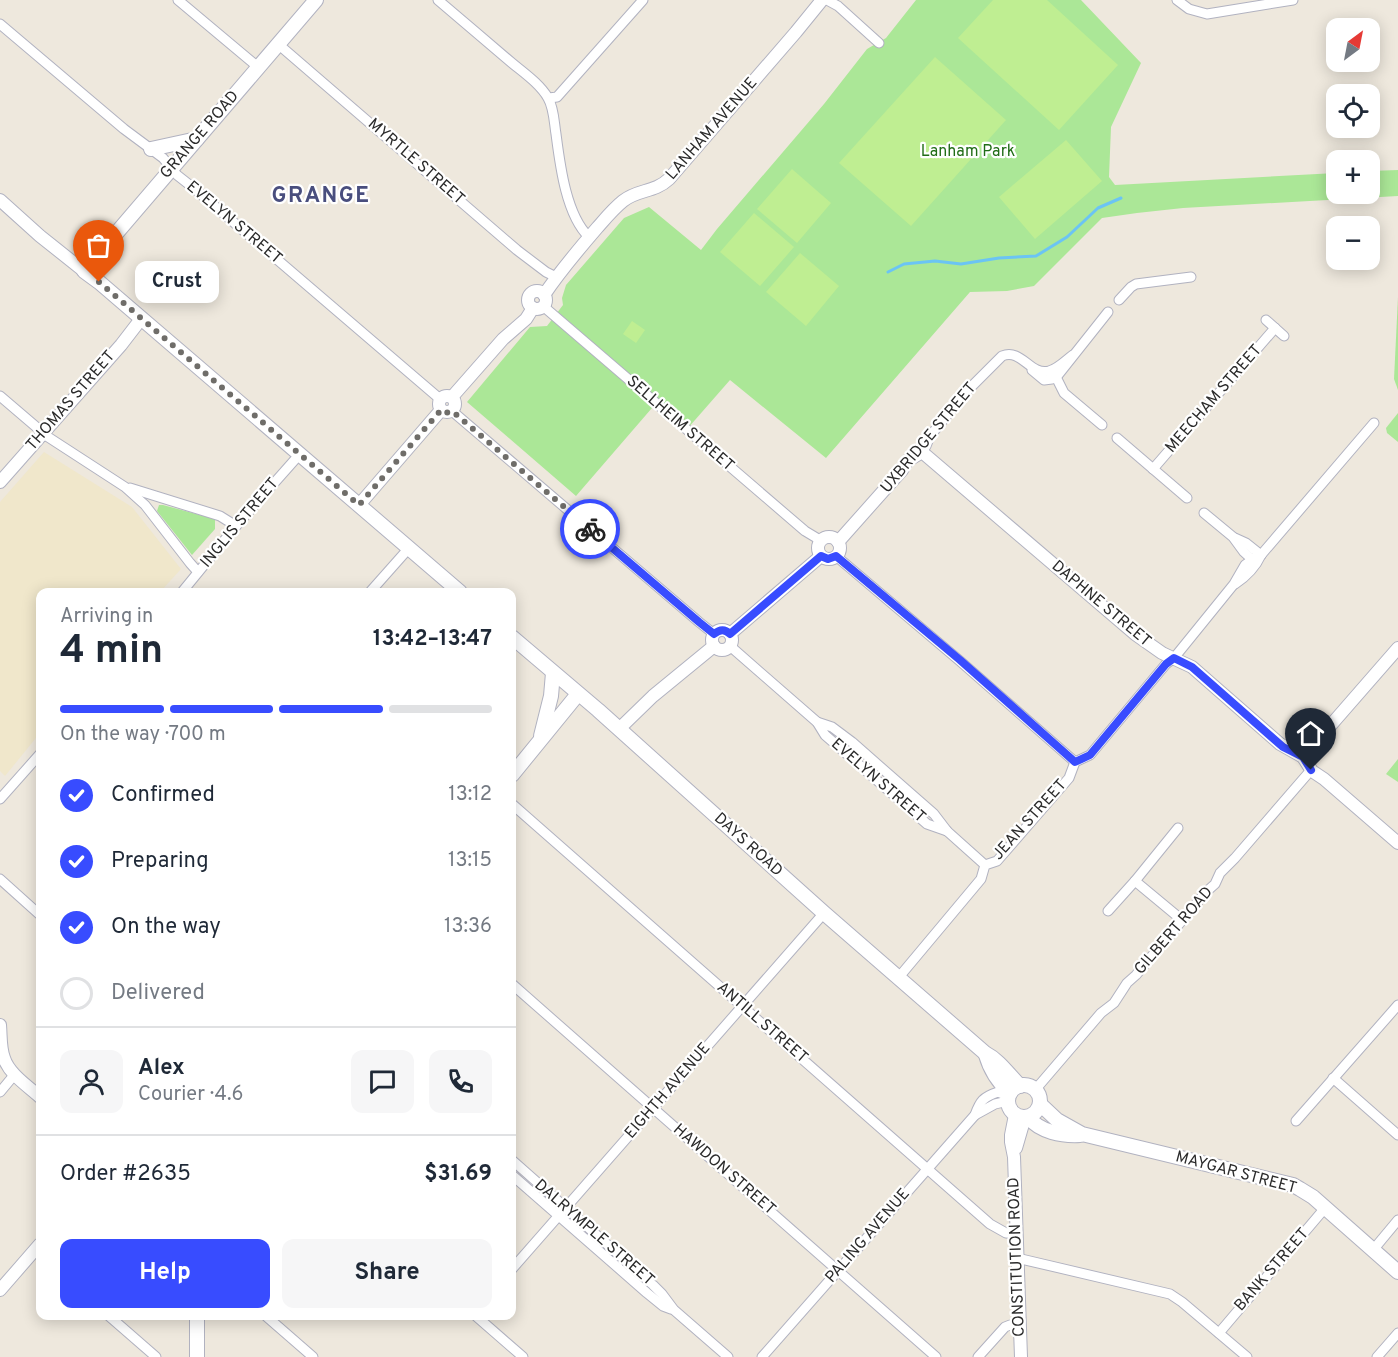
<!DOCTYPE html>
<html lang="en">
<head>
<meta charset="utf-8">
<style>
  :root { --surface:#fff; --page:#f6f6f7; --text:#1f2937; --muted:#747a83; --line:#e0e1e3; --accent:#384cff }
  body { margin:0; font-family:Overpass,sans-serif; background:var(--page); color:var(--text); height:100vh; display:flex; flex-direction:column; font-size:22px; white-space:nowrap }
  * { box-sizing:border-box; margin:0 }
  p { font-size:20px; color:var(--muted) }
  .icon { flex:none; width:33px; height:33px; fill:none; stroke:currentColor; stroke-width:2; stroke-linecap:round; stroke-linejoin:round }
  .map { position:relative; flex:1; overflow:hidden }
  .sheet { position:absolute; left:36px; top:588px; width:480px; height:732px; display:flex; flex-direction:column; background:var(--surface); border-radius:12px; box-shadow:0 3px 15px #0003 }
  .sheet>* { flex:none }
  .needle { width:39px; rotate:32deg }
  .controls { position:absolute; left:1326px; top:18px; display:grid; gap:12px }
  .controls a { display:grid; place-items:center; width:54px; height:54px; border-radius:12px; background:var(--surface); box-shadow:0 3px 15px #0003; font-size:30px }
  .pin { position:absolute; display:grid; place-items:center; width:51px; height:51px; color:#fff; margin:-62px -26px; border-radius:50% 50% 50% 0; rotate:-45deg; box-shadow:0 0 6px #0007 }
  .pin .icon { rotate:45deg }
  .courier { position:absolute; display:grid; place-items:center; width:60px; height:60px; margin:-30px; border:4px solid #384cff; border-radius:50%; background:#fff; color:#222; box-shadow:0 2px 8px #0007 }
  .bubble { position:absolute; height:42px; border-radius:12px; background:var(--surface); box-shadow:0 3px 15px #0003; font-size:20px; font-weight:700; line-height:42px; text-align:center }
  .headline em { font-style:normal; font-weight:700 }
  .headline div { display:flex; flex-direction:column-reverse }
  .headline { display:flex; align-items:center; justify-content:space-between; height:102px; padding:0 24px }
  h1 { font-size:39px; font-weight:700; line-height:45px }
  .bar { display:grid; grid-template-columns:repeat(4,1fr); gap:9px 6px; align-content:center; height:72px; padding:0 24px }
  .bar i { height:8px; border-radius:4px; background:var(--line) }
  .bar .current { background:var(--accent) }
  .bar p { grid-column:span 4 }
  .line { display:flex; align-items:center; gap:15px; padding:0 24px; border-top:2px solid var(--line) }
  .line div { flex:1 }
  .round { display:grid; place-items:center; flex:none; width:63px; height:63px; border-radius:12px; background:var(--page) }
  ol { padding:0 24px; list-style:none }
  li { display:flex; align-items:center; gap:18px; height:66px }
  li p { margin-inline-start:auto }
  li .icon { padding:6px; border-radius:50%; background:var(--accent); color:#fff; stroke-width:4 }
  li:last-child { color:var(--muted) }
  li i { width:33px; height:33px; border:3px solid var(--line); border-radius:50% }
  .primary-button { display:flex; gap:12px; margin-top:auto; padding:12px 24px }
  .primary-button a { flex:1; height:69px; border-radius:12px; background:var(--accent); color:#fff; font-size:24px; font-weight:700; line-height:69px; text-align:center }
  .primary-button a+a { background:var(--page); color:var(--text) }
  .map>svg:first-child { display:block }
  .education { fill:#f0e7cb }
  .green { fill:#abe797 }
  .pitch { fill:#bfee92 }
  .lines { fill:none; stroke-linecap:round; stroke-linejoin:round }
  .stream { stroke:#6bc4f4; stroke-width:3 }
  .minor-casing { stroke:#b1b2c0; stroke-width:11 }
  .tertiary-casing { stroke:#b1b2c0; stroke-width:14 }
  .secondary-casing { stroke:#b1b2c0; stroke-width:16 }
  .minor { stroke:#fff; stroke-width:9 }
  .tertiary { stroke:#fff; stroke-width:12 }
  .secondary { stroke:#fff; stroke-width:14 }
  .done { stroke:#6f6d69; stroke-width:6; stroke-dasharray:0 10.8 }
  .route { stroke:#384cff; stroke-width:8 }
  .labels { text-anchor:middle; dominant-baseline:central; stroke-width:4.5; stroke-linejoin:round; paint-order:stroke }
  .street-label { font-size:16px; fill:#2b2b2b; stroke:#fff }
  .park-label { font-size:16px; fill:#216d17; stroke:#fff }
  .district-label { font-size:22px; font-weight:bold; letter-spacing:1.5px; fill:#494e7e; stroke:#fff }
</style>
</head>
<body>
<div class="map">
<svg width="1398" height="1357" viewBox="0 0 1398 1357">
  <rect width="100%" height="100%" fill="#eee8dd"/>
  <path class="education" d="M 44,452 L 132,507 L 181,569 L 160,592 L 40,592 L 40,733 L 5,776 L 0,771 L 0,502 Z"/>
  <g class="green">
    <path d="M 916,0 L 1081,0 L 1141,63 L 1111,127 L 1109,177 L 1115,185 L 1336,173 L 1336,194 L 1370,194 L 1370,171 L 1398,170 L 1398,196 L 1183,208 L 1137,213 L 1102,218 L 1034,286 L 1007,291 L 970,292 L 826,458 L 730,380 L 688,428 L 658,401 L 576,496 L 467,402 L 530,327 L 547,326 L 563,305 L 562,298 L 566,285 L 624,218 L 649,207 L 701,250 L 717,229 L 824,104 L 867,49 L 886,38 Z"/>
    <path d="M 1398,297 L 1398,390 L 1394,379 Z"/>
    <path d="M 1398,413 L 1398,442 L 1387,433 L 1386,428 Z"/>
    <path d="M 159,505 L 163,505 L 215,519 L 215,529 L 192,555 L 157,511 Z"/>
    <path d="M 1398,759 L 1398,782 L 1386,774 Z"/>
  </g>
  <g class="pitch">
    <path d="M 993,0 L 1047,0 L 1118,65 L 1059,130 L 958,38 Z"/>
    <path d="M 935,57 L 1006,120 L 911,226 L 839,163 Z"/>
    <path d="M 1066,140 L 1102,181 L 1035,239 L 999,197 Z"/>
    <path d="M 792,169 L 831,203 L 797,243 L 757,209 Z"/>
    <path d="M 754,213 L 794,247 L 760,286 L 720,252 Z"/>
    <path d="M 800,253 L 839,286 L 806,326 L 766,292 Z"/>
    <path d="M 632,321 L 645,330 L 636,343 L 623,334 Z"/>
  </g>
  <g class="lines">
    <path class="stream" d="M 888,272 L 904,264 L 935,261 L 961,264 L 999,258 L 1036,256 L 1067,237 L 1098,208 L 1121,198"/>
    <defs>
      <g id="minor">
        <path d="M 178,0 L 258,67"/>
        <path d="M 438,0 C 463,21 487,42 512,63 C 524,73 540,84 548,98 C 554,108 554,122 556,134 C 560,165 566,215 589,237"/>
        <path d="M 827,0 L 838,6 L 879,43"/>
        <path d="M 1177,0 L 1189,9 L 1207,14 L 1293,0"/>
        <path d="M 0,24 L 124,129 L 163,158 L 177,175 L 196,190 L 440,399"/>
        <path d="M 278,44 L 517,250 L 546,272 L 556,277"/>
        <path d="M 549,98 L 557,97 L 643,0"/>
        <path d="M 1119,300 L 1131,287 L 1136,284 L 1191,277"/>
        <path d="M 543,306 L 805,531 L 820,540"/>
        <path d="M 1266,320 L 1284,336"/>
        <path d="M 1032,370 L 1044,380 L 1052,379 L 1058,375 L 1108,312"/>
        <path d="M 1056,373 L 1056,377 L 1064,393 L 1102,425"/>
        <path d="M 0,396 L 48,437 L 125,487 L 145,505 L 190,563 L 198,572"/>
        <path d="M 452,411 L 699,622 L 714,634"/>
        <path d="M 1117,438 L 1187,498"/>
        <path d="M 922,452 L 926,446 L 930,436 L 967,391 L 1002,356 C 1022,348 1030,376 1049,371 C 1058,369 1066,360 1073,355"/>
        <path d="M 1153,469 L 1275,328"/>
        <path d="M 130,488 L 220,516 L 236,526"/>
        <path d="M 1204,513 L 1233,537 L 1244,552 L 1256,563"/>
        <path d="M 1235,538 L 1246,543 L 1261,555"/>
        <path d="M 836,556 L 960,661 L 1075,762"/>
        <path d="M 1235,584 C 1247,576 1255,568 1261,555 L 1374,423"/>
        <path d="M 182,592 L 236,526 L 299,455"/>
        <path d="M 370,592 L 409,548"/>
        <path d="M 730,646 L 817,722 L 825,735 L 927,824 L 947,831"/>
        <path d="M 817,722 L 832,727 L 852,742 L 934,814 L 947,831 L 985,865"/>
        <path d="M 0,799 L 40,754"/>
        <path d="M 512,804 L 990,1224 L 1006,1233 L 1017,1234"/>
        <path d="M 0,879 L 40,915"/>
        <path d="M 1135,881 L 1182,920"/>
        <path d="M 1108,911 L 1135,881 L 1178,828"/>
        <path d="M 899,977 L 981,879 L 985,865 L 997,861 L 1069,778 L 1075,762 L 1090,755 L 1166,664 L 1174,658 L 1234,584 L 1245,565 L 1252,560 L 1261,555"/>
        <path d="M 512,984 L 936,1357"/>
        <path d="M 1333,1078 L 1398,1135"/>
        <path d="M 1035,1090 L 1101,1013 L 1114,1003 L 1127,983 L 1136,975 L 1206,892 L 1215,884 L 1220,873 L 1235,858 L 1311,770"/>
        <path d="M 0,1092 L 15,1074"/>
        <path d="M 975,1115 L 995,1104 L 1008,1101"/>
        <path d="M 1296,1121 L 1398,1005"/>
        <path d="M 512,1160 L 653,1285 L 662,1294 L 674,1310 L 728,1357"/>
        <path d="M 512,1175 L 647,1293 L 663,1306 L 671,1309"/>
        <path d="M 1373,1250 L 1398,1220"/>
        <path d="M 1017,1258 L 1170,1294 L 1182,1302 L 1247,1357"/>
        <path d="M 512,1269 L 824,913"/>
        <path d="M 109,1316 L 156,1357"/>
        <path d="M 266,1316 L 313,1357"/>
        <path d="M 476,1316 L 523,1357"/>
        <path d="M 1219,1333 L 1325,1208"/>
        <path d="M 762,1357 L 975,1115 C 980,1101 983,1097 998,1092 L 1008,1096"/>
        <path d="M 978,1357 L 1005,1327 L 1010,1325 L 1020,1325"/>
        <path d="M 1377,1357 L 1398,1333"/>
      </g>
      <g id="tertiary">
        <path d="M 0,200 L 40,236 L 84,271"/>
        <circle cx="537" cy="300" r="9"/>
        <path d="M 544,295 C 560,271 578,250 597,228 C 605,219 613,209 623,201 C 638,189 654,193 669,179 L 796,32 L 822,0"/>
        <circle cx="447" cy="404" r="8"/>
        <path d="M 452,397 L 503,339 L 526,319 L 533,308"/>
        <path d="M 0,482 L 121,345 L 141,319"/>
        <path d="M 359,505 L 441,410"/>
        <circle cx="829" cy="548" r="11"/>
        <path d="M 838,542 L 902,470 L 907,461 L 922,452 L 1135,634 L 1162,653 L 1192,667 L 1280,744 L 1303,757 L 1312,771 L 1324,779 L 1398,843"/>
        <circle cx="722" cy="640" r="10"/>
        <path d="M 730,634 L 821,556"/>
        <path d="M 619,729 L 653,696 L 714,646"/>
        <path d="M 1303,757 L 1398,648"/>
        <path d="M 0,1025 C 1,1036 0,1048 4,1058 C 9,1074 28,1086 40,1097"/>
        <path d="M 1015,1115 L 1011,1135 L 1011,1142 L 1014,1157 L 1021,1357"/>
        <path d="M 1016,1148 L 1025,1117"/>
        <path d="M 0,1290 L 40,1244"/>
      </g>
      <g id="secondary">
        <path d="M 316,0 L 84,271 L 99,282 L 460,592"/>
        <path d="M 151,149 L 197,139"/>
        <path d="M 512,637 L 598,710 L 824,913 L 985,1053 C 1000,1061 1008,1074 1020,1086"/>
        <path d="M 541,736 L 551,696 L 553,673"/>
        <path d="M 512,775 L 578,694"/>
        <path d="M 986,1055 C 990,1069 999,1083 1010,1093"/>
        <circle cx="1024" cy="1101" r="16"/>
        <path d="M 1040,1104 L 1057,1120 L 1082,1134 L 1293,1185 L 1300,1189 L 1313,1197 L 1398,1272"/>
        <path d="M 1028,1117 C 1040,1132 1062,1136 1080,1135"/>
        <path d="M 197,1316 L 197,1357"/>
      </g>
    </defs>
    <use href="#minor" class="minor-casing"/>
    <use href="#tertiary" class="tertiary-casing"/>
    <use href="#secondary" class="secondary-casing"/>
    <use href="#minor" class="minor"/>
    <use href="#tertiary" class="tertiary"/>
    <use href="#secondary" class="secondary"/>
  </g>
  <g class="lines">
    <path class="done" d="M 99,282 L 359,505 L 441,410 L 446,413 L 452,411 L 590,529"/>
    <path class="route" d="M 590,529 L 699,622 L 714,634 C 720,629 725,629 730,634 L 821,556 L 828,559 L 836,556 L 960,660 L 1075,762 L 1090,755 L 1166,664 L 1174,658 L 1192,667 L 1283,747 L 1303,757 L 1311,770"/>
  </g>
  <g class="labels">
    <g class="street-label">
      <text transform="translate(712 129) rotate(-49)">LANHAM AVENUE</text>
      <text transform="translate(200 135) rotate(-49)">GRANGE ROAD</text>
      <text transform="translate(416 162) rotate(41)">MYRTLE STREET</text>
      <text transform="translate(234 223) rotate(40)">EVELYN STREET</text>
      <text transform="translate(1214 399) rotate(-49)">MEECHAM STREET</text>
      <text transform="translate(71 401) rotate(-49)">THOMAS STREET</text>
      <text transform="translate(680 424) rotate(41)">SELLHEIM STREET</text>
      <text transform="translate(929 438) rotate(-50)">UXBRIDGE STREET</text>
      <text transform="translate(240 523) rotate(-50)">INGLIS STREET</text>
      <text transform="translate(1101 604) rotate(40)">DAPHNE STREET</text>
      <text transform="translate(878 781) rotate(41)">EVELYN STREET</text>
      <text transform="translate(1030 820) rotate(-48)">JEAN STREET</text>
      <text transform="translate(748 845) rotate(42)">DAYS ROAD</text>
      <text transform="translate(1174 931) rotate(-49)">GILBERT ROAD</text>
      <text transform="translate(762 1023) rotate(41)">ANTILL STREET</text>
      <text transform="translate(668 1091) rotate(-49)">EIGHTH AVENUE</text>
      <text transform="translate(724 1170) rotate(41)">HAWDON STREET</text>
      <text transform="translate(1236 1173) rotate(15)">MAYGAR STREET</text>
      <text transform="translate(594 1233) rotate(41)">DALRYMPLE STREET</text>
      <text transform="translate(868 1236) rotate(-49)">PALING AVENUE</text>
      <text transform="translate(1017 1257) rotate(-92)">CONSTITUTION ROAD</text>
      <text transform="translate(1272 1270) rotate(-49)">BANK STREET</text>
    </g>
    <g class="park-label">
      <text x="968" y="152">Lanham Park</text>
    </g>
    <g class="district-label">
      <text x="321" y="196">GRANGE</text>
    </g>
  </g>
</svg>
<div class="controls">
<a><svg class="needle" viewBox="-14 -14 28 28"><path d="M0-13l5 13h-10z" fill="#e53935"/><path d="M0 13l5-13h-10z" fill="#747a83"/></svg></a>
<a><svg class="icon" aria-label="locate" viewBox="0 0 24 24"><circle cx="12" cy="12" r="6"/><path d="M12 2v4M12 18v4M2 12h4M18 12h4"/></svg></a>
<a>+</a>
<a>−</a>
</div>
<div class="pin" style="left:99px;top:282px;background:#ea580c"><svg class="icon" aria-label="bag" viewBox="0 0 24 24"><path d="M5 8h14l-1 12H6zM9 8a3 3 0 0 1 6 0"/></svg></div>
<div class="pin" style="left:1311px;top:770px;background:#1f2937"><svg class="icon" aria-label="home" viewBox="0 0 24 24"><path d="M3 11l9-7 9 7M6 9v11h12V9"/></svg></div>
<div class="courier" style="left:590px;top:529px"><svg class="icon" aria-label="bike" viewBox="0 0 24 24"><circle cx="6" cy="16" r="4"/><circle cx="18" cy="16" r="4"/><path d="M6 16l4-8h5l3 8M10 8l3 8H6M13 5h3"/></svg></div>
<div class="bubble" style="left:135px;top:261px;width:84px">Crust</div>
<section class="sheet">
<div class="headline"><div><h1>4 min</h1><p>Arriving in</p></div><em>13:42–13:47</em></div>
<div class="bar"><i class="current"></i><i class="current"></i><i class="current"></i><i></i><p>On the way · 700 m</p></div>
<ol>
<li><svg class="icon" aria-label="check" viewBox="0 0 24 24"><path d="M5 12l5 5 9-10"/></svg>Confirmed<p>13:12</p></li>
<li><svg class="icon" aria-label="check" viewBox="0 0 24 24"><path d="M5 12l5 5 9-10"/></svg>Preparing<p>13:15</p></li>
<li><svg class="icon" aria-label="check" viewBox="0 0 24 24"><path d="M5 12l5 5 9-10"/></svg>On the way<p>13:36</p></li>
<li><i></i>Delivered</li>
</ol>
<div class="line" style="height:108px"><a class="round"><svg class="icon" aria-label="person" viewBox="0 0 24 24"><circle cx="12" cy="8" r="4"/><path d="M4 21q1-7 8-7t8 7"/></svg></a><div><b>Alex</b><p>Courier · 4.6</p></div><a class="round"><svg class="icon" aria-label="chat" viewBox="0 0 24 24"><path d="M4 5h16v11H9l-5 4z"/></svg></a><a class="round"><svg class="icon" aria-label="phone" viewBox="0 0 24 24"><path d="M5 4h4l2 5-3 2q2 4 5 5l2-3 5 2v4C11 20 4 13 5 4z"/></svg></a></div>
<div class="line" style="height:78px"><div>Order #2635</div><b>$31.69</b></div>
<div class="primary-button"><a>Help</a><a>Share</a></div>
</section>
</div>
</body>
</html>
